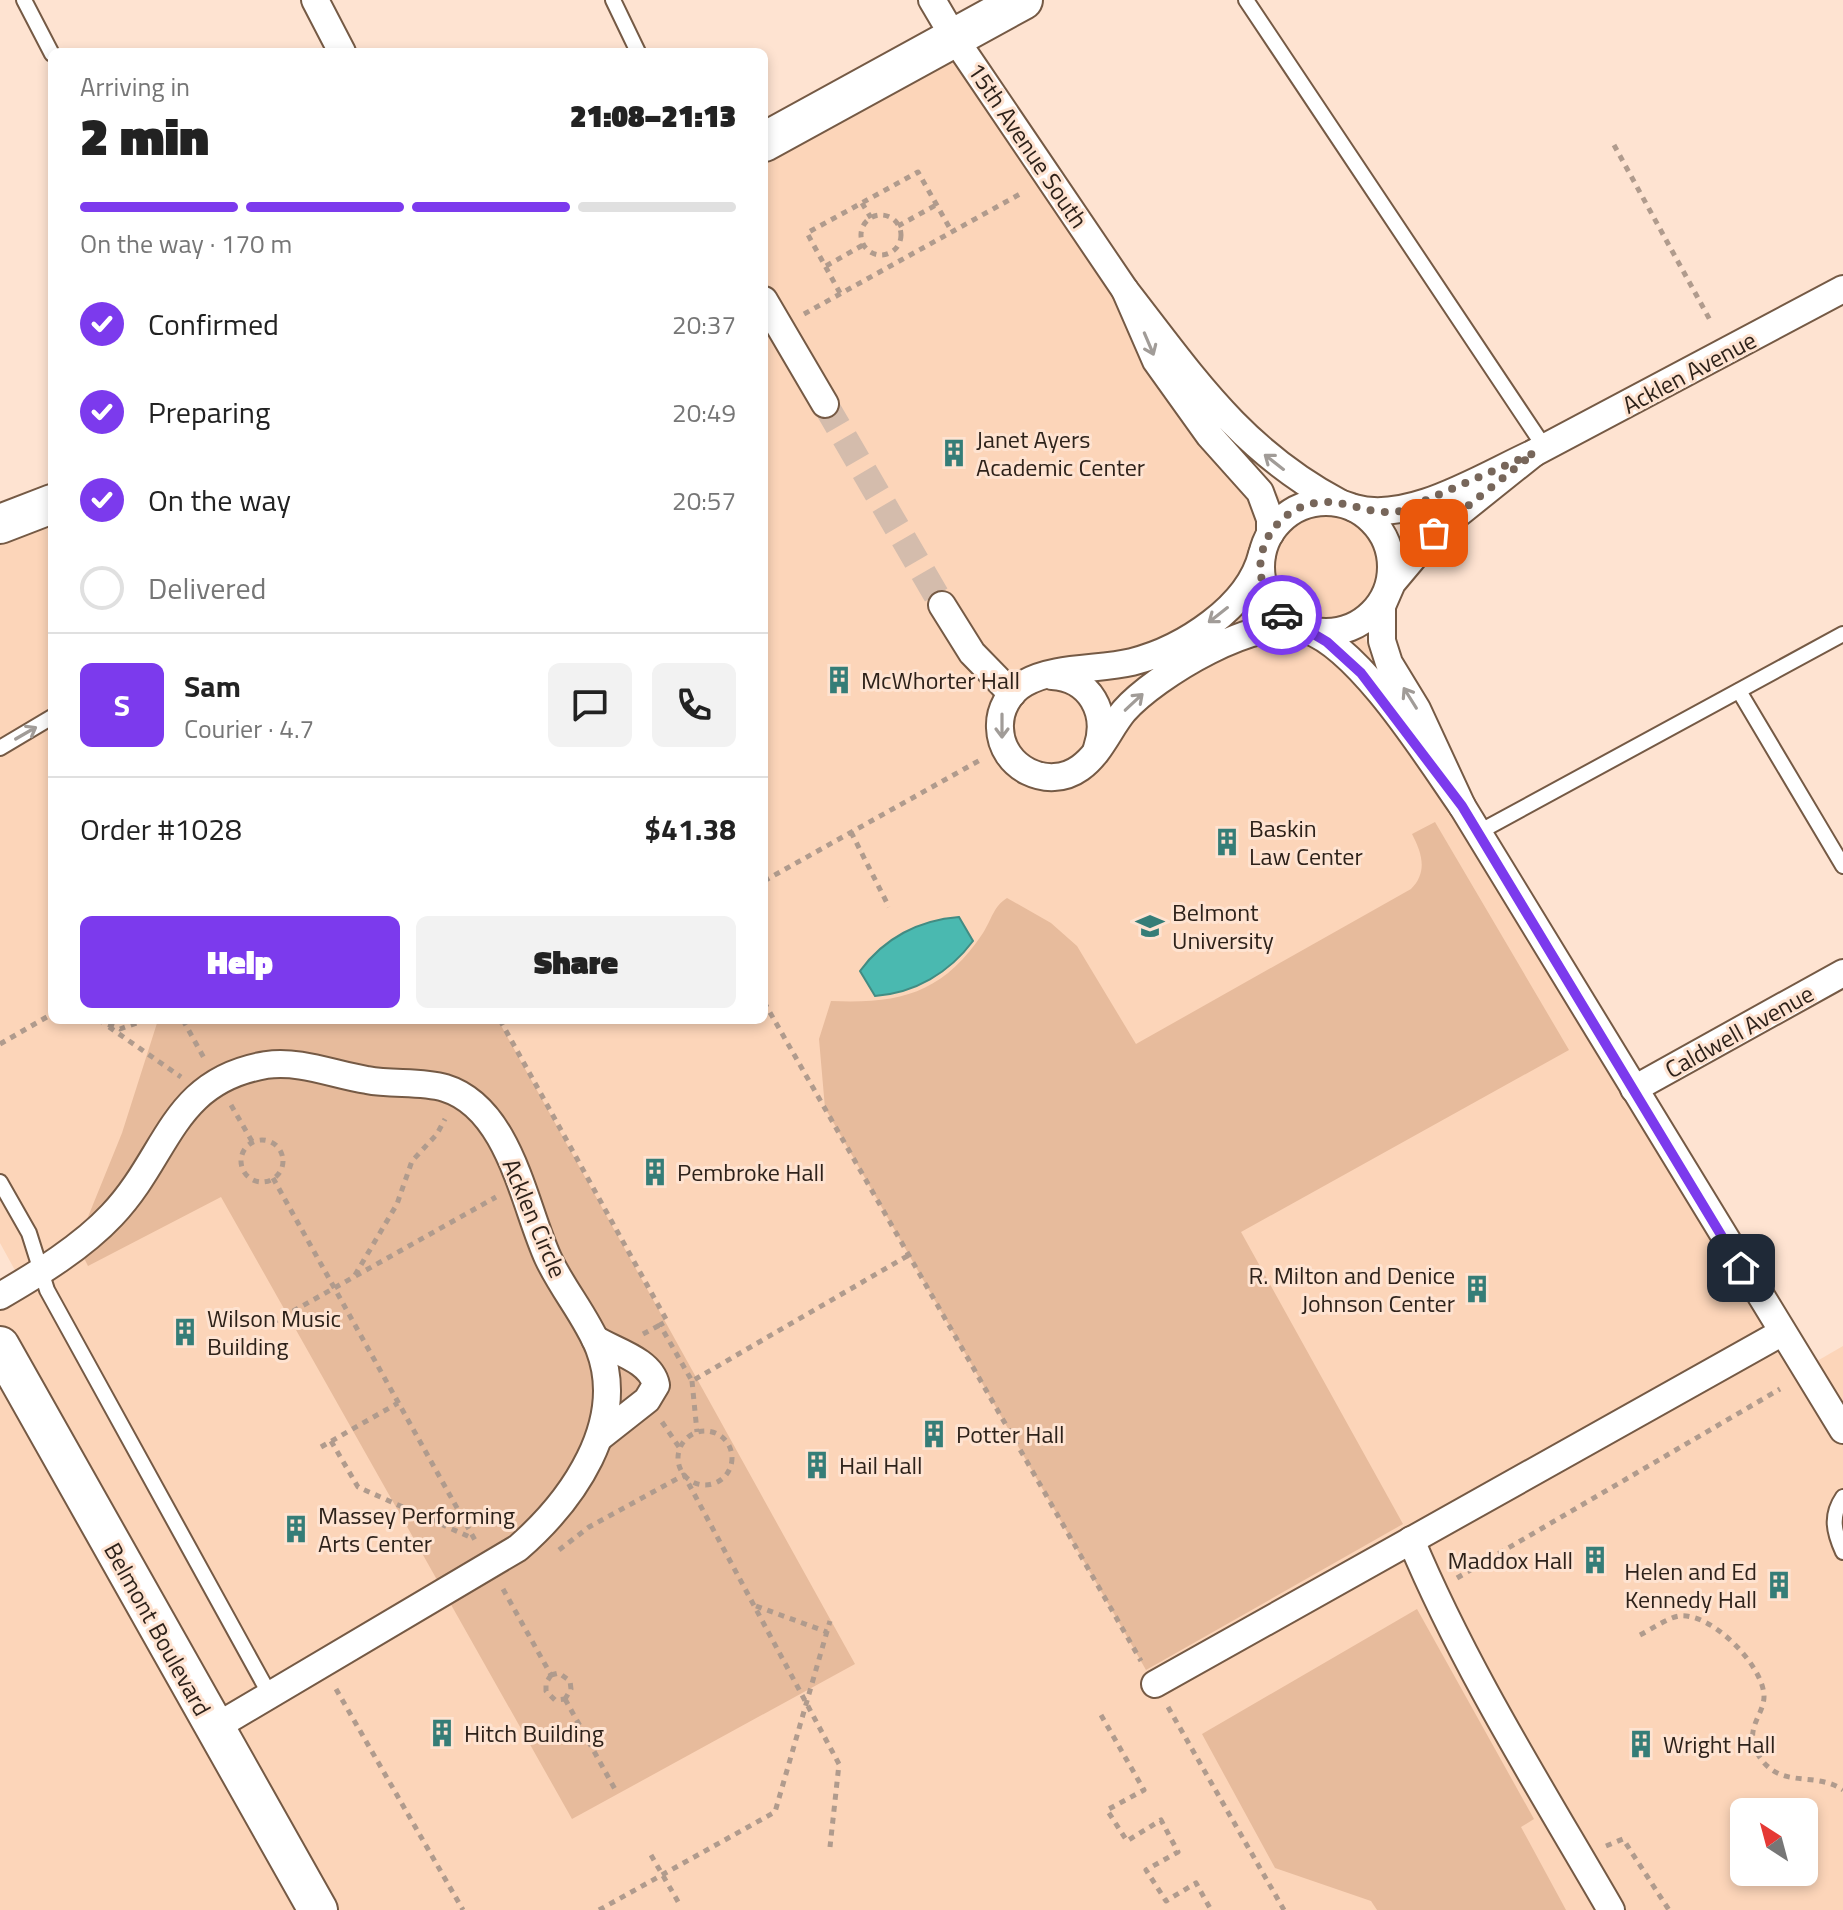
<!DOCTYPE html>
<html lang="en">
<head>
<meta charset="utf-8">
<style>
  :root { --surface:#fff; --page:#f2f2f2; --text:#222; --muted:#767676; --line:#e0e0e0; --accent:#7c3aed }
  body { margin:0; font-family:"Titillium Web",sans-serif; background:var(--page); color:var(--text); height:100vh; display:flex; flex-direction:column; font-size:30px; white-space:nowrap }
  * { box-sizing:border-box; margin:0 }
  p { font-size:26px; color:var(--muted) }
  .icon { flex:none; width:44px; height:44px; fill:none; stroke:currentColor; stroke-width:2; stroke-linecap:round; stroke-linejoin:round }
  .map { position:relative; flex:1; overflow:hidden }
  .panel { position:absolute; left:48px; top:48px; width:720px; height:976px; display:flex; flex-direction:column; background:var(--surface); border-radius:12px; box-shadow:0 4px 12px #0003 }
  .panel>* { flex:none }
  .needle { width:52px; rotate:324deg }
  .tools { position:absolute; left:1730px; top:1798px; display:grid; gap:16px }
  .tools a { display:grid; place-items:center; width:88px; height:88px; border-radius:12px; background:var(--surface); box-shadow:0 4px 12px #0003; font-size:40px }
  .pin { position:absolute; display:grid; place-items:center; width:68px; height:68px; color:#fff; margin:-34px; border-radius:16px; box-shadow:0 4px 12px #0006 }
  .courier { position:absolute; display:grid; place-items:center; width:80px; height:80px; margin:-40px; border:6px solid #7c3aed; border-radius:50%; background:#fff; color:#222; box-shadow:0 2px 10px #0007 }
  .overview em { font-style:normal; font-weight:800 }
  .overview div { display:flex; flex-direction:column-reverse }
  .overview { display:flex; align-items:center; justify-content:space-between; height:136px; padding:0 32px }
  h1 { font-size:52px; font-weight:800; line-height:60px }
  .bar { display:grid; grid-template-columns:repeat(4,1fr); gap:12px 8px; align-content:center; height:96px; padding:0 32px }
  .bar i { height:10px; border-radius:6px; background:var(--line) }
  .bar .selected { background:var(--accent) }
  .bar p { grid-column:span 4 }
  .line { display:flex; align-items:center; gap:20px; padding:0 32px; border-top:2px solid var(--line) }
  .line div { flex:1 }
  .round { display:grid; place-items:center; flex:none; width:84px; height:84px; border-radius:12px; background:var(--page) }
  ol { padding:0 32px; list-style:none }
  li { display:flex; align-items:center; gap:24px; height:88px }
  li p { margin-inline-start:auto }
  li .icon { padding:8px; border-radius:50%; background:var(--accent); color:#fff; stroke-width:4 }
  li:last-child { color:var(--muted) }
  li i { width:44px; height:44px; border:4px solid var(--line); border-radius:50% }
  .action { display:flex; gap:16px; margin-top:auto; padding:16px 32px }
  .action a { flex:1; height:92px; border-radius:12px; background:var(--accent); color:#fff; font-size:32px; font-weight:800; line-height:92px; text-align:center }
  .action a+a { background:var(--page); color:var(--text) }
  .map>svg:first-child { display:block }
  .built { fill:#fcd5b9; fill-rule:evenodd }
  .green { fill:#e7bb9c }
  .water { fill:#4ab9b0; stroke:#428c83; stroke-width:2 }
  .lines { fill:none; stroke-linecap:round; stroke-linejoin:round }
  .street-tunnel { stroke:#d4bcac; stroke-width:26; stroke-dasharray:26 13; stroke-linecap:butt }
  .lane-casing { stroke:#755a45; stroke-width:18 }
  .street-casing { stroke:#755a45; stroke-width:30 }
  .secondary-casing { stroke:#755a45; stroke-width:42 }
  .path { stroke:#b09b8d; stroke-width:5; stroke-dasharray:6 6; stroke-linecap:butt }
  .lane { stroke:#fff; stroke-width:14 }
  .street { stroke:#fff; stroke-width:26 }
  .secondary { stroke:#fff; stroke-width:38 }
  .oneway { stroke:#a19c98 }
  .done { stroke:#77665a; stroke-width:8; stroke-dasharray:0 14.4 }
  .route { stroke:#7c3aed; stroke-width:10 }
  .labels { text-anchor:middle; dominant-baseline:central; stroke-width:6; stroke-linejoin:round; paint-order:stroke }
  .street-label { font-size:24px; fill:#2e221a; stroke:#fee3d1 }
  .poi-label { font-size:24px; fill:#2e221a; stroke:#fee3d1; text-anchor:start }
</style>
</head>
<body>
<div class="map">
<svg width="1843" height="1910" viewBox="0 0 1843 1910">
  <rect width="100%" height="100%" fill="#fee3d1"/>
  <path class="built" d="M 955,39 L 1165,346 L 1291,512 L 1317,503 L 1371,520 L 1382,534 L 1391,567 L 1384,596 L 1357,624 L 1392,690 L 1805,1368 L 1843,1346 L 1843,1910 L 0,1910 L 0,1296 L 22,1283 L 0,1243 L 0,519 L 52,503 L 52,1020 L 764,1020 L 764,142 ZM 1744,1812 L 1804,1812 L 1804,1872 L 1744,1872 Z"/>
  <g class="green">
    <path d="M 1435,822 L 1569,1050 L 1241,1232 L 1403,1524 L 1146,1670 L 825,1108 L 819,1039 L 831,1001 C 901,1004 943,993 983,933 C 992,919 993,907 1007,898 L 1051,923 L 1077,946 L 1136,1044 L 1411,889 C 1428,872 1422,853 1412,834 Z"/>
    <path d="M 158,1020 L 498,1020 L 855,1664 L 572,1819 L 221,1197 L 88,1266 L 77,1244 L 122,1133 Z"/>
    <path d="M 1417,1609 L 1534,1819 L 1521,1827 L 1566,1910 L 1377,1910 L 1371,1901 L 1275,1868 L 1202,1734 Z"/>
  </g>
  <path class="water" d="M 959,917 L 973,941 C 949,973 915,993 875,996 L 860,971 C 884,938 919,920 959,917 Z"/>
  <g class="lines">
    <path class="street-tunnel" d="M 825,404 L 942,605"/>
    <defs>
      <g id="lane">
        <path d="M 24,0 L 52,54"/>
        <path d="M 613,0 L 638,52"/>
        <path d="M 1246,0 L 1545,448"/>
        <path d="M 1739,691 L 1843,866"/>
        <path d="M 0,748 L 52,717"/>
        <path d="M 1479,832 L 1843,634"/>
        <path d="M 0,1182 L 29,1233 L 47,1290 L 270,1695"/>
        <path d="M 1843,1497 C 1830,1516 1834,1532 1843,1552"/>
      </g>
      <g id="street">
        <path d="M 315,0 L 342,52"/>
        <path d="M 932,0 L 955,39 L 1125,290"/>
        <path d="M 764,300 L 825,404"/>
        <path d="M 1534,453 L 1843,289"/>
        <circle cx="1326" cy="567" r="65"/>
        <path d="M 1270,534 L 1270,519 L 1260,492 L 1209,435 L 1156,361 L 1125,290 C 1192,376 1240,450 1340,503"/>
        <path d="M 1262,554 C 1249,607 1183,649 1132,662 C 1099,670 1055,666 1025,683 C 1009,692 999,710 1000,728 C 1001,768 1048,791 1080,768 C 1100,754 1109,729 1124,711 C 1155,676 1259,612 1307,630 C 1361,649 1429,759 1462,806 L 1417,709 L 1389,663 L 1382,641 L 1382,606 L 1392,583 L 1434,533 L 1534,453 C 1483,476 1409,524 1354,508"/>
        <path d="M 942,605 L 972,653 L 1012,694"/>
        <path d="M 1052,676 C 1090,678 1109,713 1097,748"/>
        <path d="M 1462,806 L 1843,1430"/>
        <path d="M 1634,1089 L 1843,973"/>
        <path d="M 0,1296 C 38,1274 82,1247 112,1215 C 169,1155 171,1081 266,1065 C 301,1060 334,1075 367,1080 C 392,1085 421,1081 445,1088 C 510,1108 524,1206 548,1258 C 563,1290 586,1316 599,1348 C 628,1423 572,1501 518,1548 L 214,1728"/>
        <path d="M 595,1339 C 614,1351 651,1360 656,1385 L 647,1400 L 600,1437"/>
        <path d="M 1411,1540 C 1465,1669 1541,1789 1611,1910"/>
        <path d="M 1155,1684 L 1781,1333"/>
      </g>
      <g id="secondary">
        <path d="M 764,142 L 1023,0"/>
        <path d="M 0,524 L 52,504"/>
        <path d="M 0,1346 L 318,1910"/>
      </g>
    </defs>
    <use href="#lane" class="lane-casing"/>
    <use href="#street" class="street-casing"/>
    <use href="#secondary" class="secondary-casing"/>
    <g class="path">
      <path d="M 1614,145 L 1710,320"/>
      <path d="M 862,203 L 871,218"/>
      <circle cx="881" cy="235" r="20"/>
      <path d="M 898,226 L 936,205"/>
      <path d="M 826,266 L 863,245"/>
      <path d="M 840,293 L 807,233 L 918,172 L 952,232"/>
      <path d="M 804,314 L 1020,194"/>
      <path d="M 851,832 L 889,907"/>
      <path d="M 764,881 L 982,759"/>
      <path d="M 764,1002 L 1141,1661"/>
      <path d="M 97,1020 L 120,1029 L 145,1020"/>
      <path d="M 183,1020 L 204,1058"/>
      <path d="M 500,1020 L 667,1321 L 660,1325 L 692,1381 L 909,1255"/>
      <path d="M 109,1027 L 181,1077"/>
      <path d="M 0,1044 L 52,1014"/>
      <path d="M 231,1105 L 253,1143"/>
      <circle cx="262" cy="1161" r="21"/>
      <path d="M 273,1178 L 476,1542"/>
      <path d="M 355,1275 L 397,1204 L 412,1161 L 437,1134 L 445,1119"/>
      <path d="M 272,1323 L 496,1197"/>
      <path d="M 643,1334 L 660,1325"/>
      <path d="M 692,1381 L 697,1432"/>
      <path d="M 662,1422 L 679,1447"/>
      <circle cx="705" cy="1458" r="27"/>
      <path d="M 331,1441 L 358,1487 L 472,1538"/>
      <path d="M 321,1447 L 398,1403"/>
      <path d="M 559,1550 L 589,1527 L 684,1475 L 839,1764 L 830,1847"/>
      <path d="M 1457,1578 L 1780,1389"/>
      <path d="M 503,1589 L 551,1675"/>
      <path d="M 756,1606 L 827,1632"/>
      <path d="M 1640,1635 C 1652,1629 1667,1618 1679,1616 C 1711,1612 1762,1664 1764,1695 C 1765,1716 1740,1730 1761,1759 C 1783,1789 1815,1771 1843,1790"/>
      <path d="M 551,1675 L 559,1673 L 570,1681 L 571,1689 L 565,1699"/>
      <path d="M 551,1675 L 546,1683 L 546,1691 L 555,1700 L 565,1699"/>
      <path d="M 336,1689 L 463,1910"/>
      <path d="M 565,1699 L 616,1791"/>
      <path d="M 1168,1707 L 1284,1910"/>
      <path d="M 1101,1715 L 1144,1790 L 1107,1810 L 1127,1841 L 1161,1820 L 1178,1852 L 1146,1870 L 1166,1901 L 1196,1883 L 1211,1910"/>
      <path d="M 1606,1846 L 1623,1839 L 1669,1910"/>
      <path d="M 651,1855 L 680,1905"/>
      <path d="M 599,1910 L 775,1812 L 830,1621"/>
    </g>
    <use href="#lane" class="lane"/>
    <use href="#street" class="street"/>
    <use href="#secondary" class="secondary"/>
  </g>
  <defs><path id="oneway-shaft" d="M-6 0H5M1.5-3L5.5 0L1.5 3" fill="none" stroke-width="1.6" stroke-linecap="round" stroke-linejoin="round" transform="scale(2)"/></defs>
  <g class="oneway">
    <use href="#oneway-shaft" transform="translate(1149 344) rotate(67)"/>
    <use href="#oneway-shaft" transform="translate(1274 462) rotate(-142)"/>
    <use href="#oneway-shaft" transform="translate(1218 615) rotate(142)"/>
    <use href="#oneway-shaft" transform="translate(1410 698) rotate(-122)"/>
    <use href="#oneway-shaft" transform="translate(1134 702) rotate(-43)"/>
    <use href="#oneway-shaft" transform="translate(1002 726) rotate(90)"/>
    <use href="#oneway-shaft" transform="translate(26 733) rotate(-30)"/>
  </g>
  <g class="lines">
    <path class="done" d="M 1282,615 C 1266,600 1258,579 1261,558 C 1266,526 1295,501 1328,502 C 1354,503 1374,516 1401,511 L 1534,453 L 1434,533"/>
    <path class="route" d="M 1282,615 L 1327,642 L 1361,673 L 1462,806 L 1741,1268"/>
  </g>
  <defs>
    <symbol id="building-bare" viewBox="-9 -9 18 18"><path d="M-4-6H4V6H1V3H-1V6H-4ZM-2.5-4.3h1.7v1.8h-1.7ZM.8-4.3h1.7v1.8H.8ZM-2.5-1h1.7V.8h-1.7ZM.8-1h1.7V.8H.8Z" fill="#357d77" stroke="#fee3d1" stroke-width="2.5" paint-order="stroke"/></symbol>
    <symbol id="university-bare" viewBox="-9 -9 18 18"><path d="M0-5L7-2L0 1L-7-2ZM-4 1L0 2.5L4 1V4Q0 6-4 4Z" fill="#357d77" stroke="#fee3d1" stroke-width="2.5" paint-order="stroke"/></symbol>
  </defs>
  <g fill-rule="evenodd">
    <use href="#building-bare" x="934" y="433" width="40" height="40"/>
    <use href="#building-bare" x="819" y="660" width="40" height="40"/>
    <use href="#building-bare" x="1207" y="822" width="40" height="40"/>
    <use href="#university-bare" x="1130" y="906" width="40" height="40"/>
    <use href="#building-bare" x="635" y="1152" width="40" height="40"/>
    <use href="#building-bare" x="1457" y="1269" width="40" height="40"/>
    <use href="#building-bare" x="165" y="1312" width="40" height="40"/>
    <use href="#building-bare" x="914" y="1414" width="40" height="40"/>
    <use href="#building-bare" x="797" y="1445" width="40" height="40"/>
    <use href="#building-bare" x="276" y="1509" width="40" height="40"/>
    <use href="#building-bare" x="1575" y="1540" width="40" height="40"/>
    <use href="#building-bare" x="1759" y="1565" width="40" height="40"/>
    <use href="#building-bare" x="422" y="1713" width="40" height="40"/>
    <use href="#building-bare" x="1621" y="1724" width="40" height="40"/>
  </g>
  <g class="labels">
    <g class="street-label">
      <text transform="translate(1028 145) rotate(56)">15th Avenue South</text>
      <text transform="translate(1689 372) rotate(-28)">Acklen Avenue</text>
      <text transform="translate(1739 1031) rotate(-29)">Caldwell Avenue</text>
      <text transform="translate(535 1218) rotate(67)">Acklen Circle</text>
      <text transform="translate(158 1629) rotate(61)">Belmont Boulevard</text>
    </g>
    <g class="poi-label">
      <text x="976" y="439">Janet Ayers<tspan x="976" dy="28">Academic Center</tspan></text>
      <text x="861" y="680">McWhorter Hall</text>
      <text x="1249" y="828">Baskin<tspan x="1249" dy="28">Law Center</tspan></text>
      <text x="1172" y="912">Belmont<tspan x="1172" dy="28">University</tspan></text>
      <text x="677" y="1172">Pembroke Hall</text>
      <text x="1455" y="1275" text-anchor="end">R. Milton and Denice<tspan x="1455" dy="28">Johnson Center</tspan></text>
      <text x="207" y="1318">Wilson Music<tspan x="207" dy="28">Building</tspan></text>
      <text x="956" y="1434">Potter Hall</text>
      <text x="839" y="1465">Hail Hall</text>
      <text x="318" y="1515">Massey Performing<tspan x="318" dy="28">Arts Center</tspan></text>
      <text x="1573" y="1560" text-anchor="end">Maddox Hall</text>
      <text x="1757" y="1571" text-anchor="end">Helen and Ed<tspan x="1757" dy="28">Kennedy Hall</tspan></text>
      <text x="464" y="1733">Hitch Building</text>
      <text x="1663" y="1744">Wright Hall</text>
    </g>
  </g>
</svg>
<div class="tools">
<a><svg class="needle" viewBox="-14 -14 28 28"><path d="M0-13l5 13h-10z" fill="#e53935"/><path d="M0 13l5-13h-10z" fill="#767676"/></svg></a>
</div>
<div class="pin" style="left:1434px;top:533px;background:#ea580c"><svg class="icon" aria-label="bag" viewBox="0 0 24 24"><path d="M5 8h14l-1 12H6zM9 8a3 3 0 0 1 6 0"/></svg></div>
<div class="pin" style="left:1741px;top:1268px;background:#1f2937"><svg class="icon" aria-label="home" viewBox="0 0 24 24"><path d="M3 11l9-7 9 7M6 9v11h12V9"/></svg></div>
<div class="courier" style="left:1282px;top:615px"><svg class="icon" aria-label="car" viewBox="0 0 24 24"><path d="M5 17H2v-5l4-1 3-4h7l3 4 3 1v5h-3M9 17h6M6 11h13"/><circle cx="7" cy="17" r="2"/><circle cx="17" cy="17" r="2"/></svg></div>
<section class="panel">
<div class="overview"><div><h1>2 min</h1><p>Arriving in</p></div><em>21:08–21:13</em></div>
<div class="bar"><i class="selected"></i><i class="selected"></i><i class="selected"></i><i></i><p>On the way · 170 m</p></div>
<ol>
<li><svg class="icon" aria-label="check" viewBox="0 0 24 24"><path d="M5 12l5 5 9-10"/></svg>Confirmed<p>20:37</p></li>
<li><svg class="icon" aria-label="check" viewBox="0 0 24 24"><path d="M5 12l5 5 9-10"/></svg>Preparing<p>20:49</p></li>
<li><svg class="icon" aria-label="check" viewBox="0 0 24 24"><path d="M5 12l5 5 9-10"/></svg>On the way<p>20:57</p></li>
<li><i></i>Delivered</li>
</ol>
<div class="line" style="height:144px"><b class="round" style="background:var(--accent);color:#fff">S</b><div><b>Sam</b><p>Courier · 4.7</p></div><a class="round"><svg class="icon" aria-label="chat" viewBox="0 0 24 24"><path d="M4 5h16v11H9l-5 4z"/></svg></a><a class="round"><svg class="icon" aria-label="phone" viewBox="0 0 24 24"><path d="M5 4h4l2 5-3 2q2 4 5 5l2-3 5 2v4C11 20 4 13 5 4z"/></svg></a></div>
<div class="line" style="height:104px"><div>Order #1028</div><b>$41.38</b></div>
<div class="action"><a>Help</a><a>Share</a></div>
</section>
</div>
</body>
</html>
